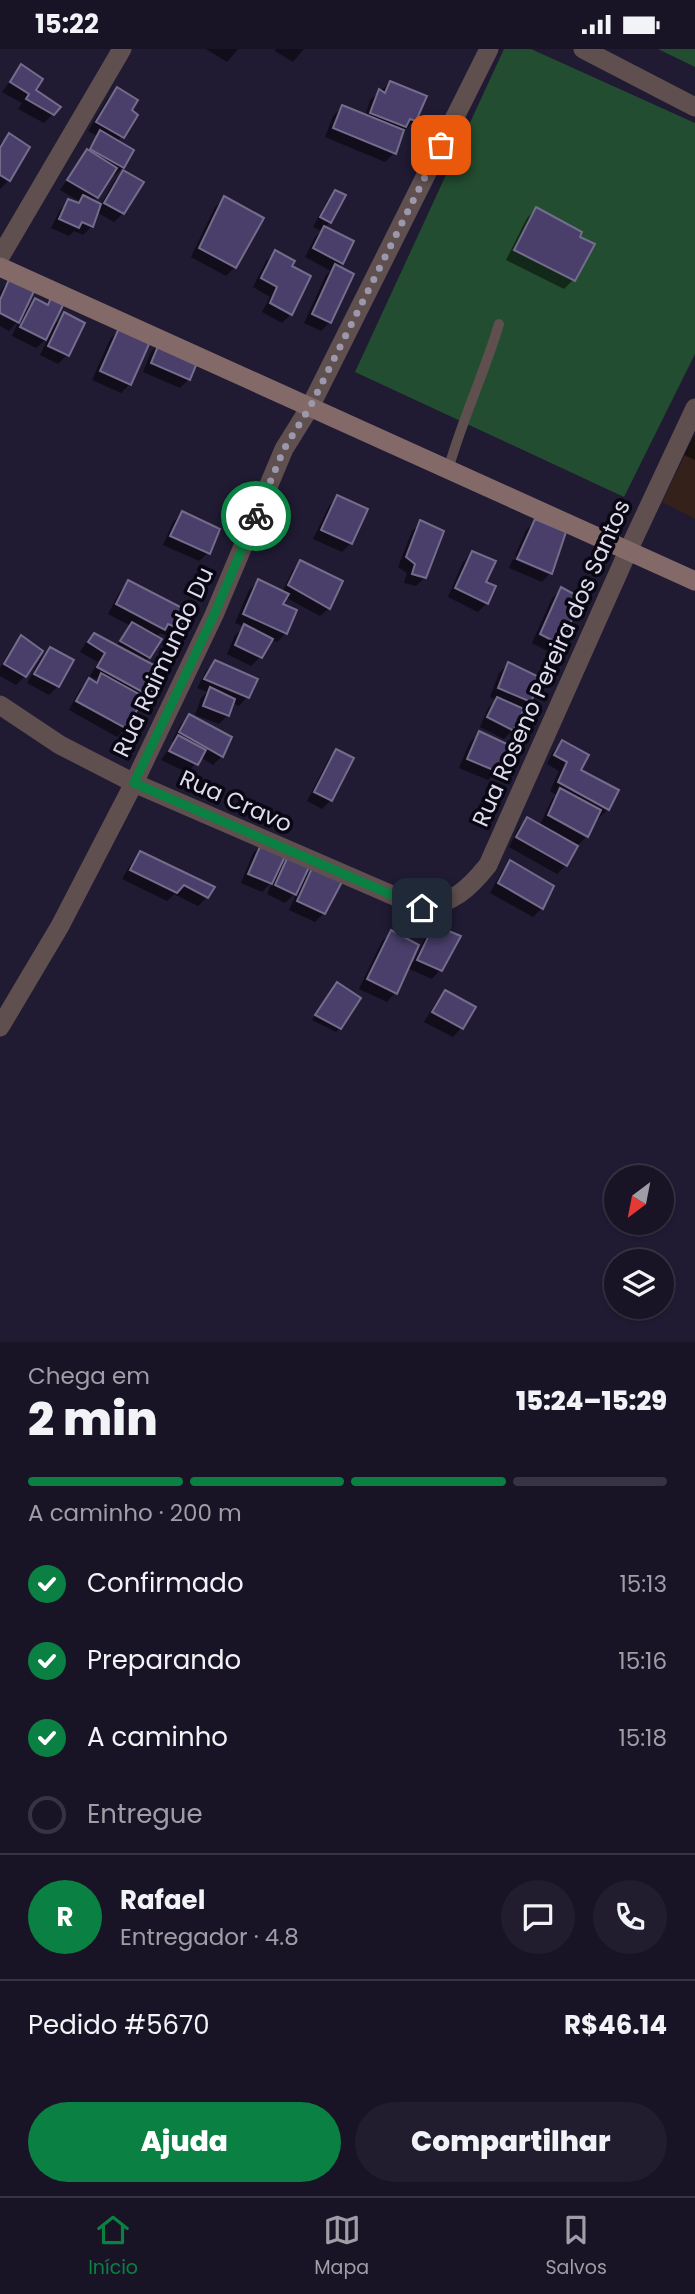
<!DOCTYPE html>
<html lang="pt">
<head>
<meta charset="utf-8">
<style>
  :root { --surface:#181426; --page:#211d2e; --text:#f1f3f6; --muted:#9f9ea7; --line:#363343; --accent:#0b8043 }
  body { margin:0; font-family:Poppins,sans-serif; background:var(--page); color:var(--text); height:100vh; display:flex; flex-direction:column; font-size:26px; white-space:nowrap }
  * { box-sizing:border-box; margin:0 }
  p { font-size:23px; color:var(--muted) }
  .icon { flex:none; width:38px; height:38px; fill:none; stroke:currentColor; stroke-width:2; stroke-linecap:round; stroke-linejoin:round }
  .map { position:relative; height:1293px; overflow:hidden }
  .drawer { display:flex; flex-direction:column; background:var(--surface); flex:1 }
  .drawer>* { flex:none }
  .needle { width:46px; rotate:212deg }
  .fabs { position:absolute; left:604px; top:1116px; display:grid; gap:14px }
  .fabs a { display:grid; place-items:center; width:70px; height:70px; border-radius:50%; background:var(--surface); box-shadow:0 2px 5px #0004,0 0 0 2px var(--line); font-size:35px }
  .pin { position:absolute; display:grid; place-items:center; width:60px; height:60px; color:#fff; margin:-30px; border-radius:14px; box-shadow:0 4px 10px #0006 }
  .courier { position:absolute; display:grid; place-items:center; width:70px; height:70px; margin:-35px; border:5px solid #0b8043; border-radius:50%; background:#fff; color:#222; box-shadow:0 2px 9px #0007 }
  .overview em { font-style:normal; font-weight:800 }
  .overview div { display:flex; flex-direction:column-reverse }
  .overview { display:flex; align-items:center; justify-content:space-between; height:119px; padding:0 28px }
  h1 { font-size:46px; font-weight:800; line-height:52px }
  .bar { display:grid; grid-template-columns:repeat(4,1fr); gap:10px 7px; align-content:center; height:84px; padding:0 28px }
  .bar i { height:9px; border-radius:5px; background:var(--line) }
  .bar .active { background:var(--accent) }
  .bar p { grid-column:span 4 }
  .line { display:flex; align-items:center; gap:18px; padding:0 28px; border-top:2px solid var(--line) }
  .line div { flex:1 }
  .round { display:grid; place-items:center; flex:none; width:74px; height:74px; border-radius:37px; background:var(--page) }
  ol { padding:0 28px; list-style:none }
  li { display:flex; align-items:center; gap:21px; height:77px }
  li p { margin-inline-start:auto }
  li .icon { padding:7px; border-radius:50%; background:var(--accent); color:#fff; stroke-width:4 }
  li:last-child { color:var(--muted) }
  li i { width:38px; height:38px; border:4px solid var(--line); border-radius:50% }
  .action { display:flex; gap:14px; margin-top:auto; padding:14px 28px }
  .action a { flex:1; height:80px; border-radius:42px; background:var(--accent); color:#fff; font-size:28px; font-weight:800; line-height:80px; text-align:center }
  .action a+a { background:var(--page); color:var(--text) }
  .status { display:flex; justify-content:space-between; align-items:center; height:49px; padding:0 35px; background:var(--surface); direction:ltr }
  .status svg { height:19px; fill:currentColor }
  .dock { display:flex; justify-content:space-around; align-items:center; height:98px; border-top:2px solid var(--line); background:var(--surface); font-size:19px; color:var(--muted) }
  .dock a { display:grid; justify-items:center; gap:4px }
  .dock .active { color:var(--accent) }
  .map>svg:first-child { display:block }
  .education { fill:#33211a }
  .green { fill:#224d30 }
  .shadow { fill:#0007 }
  .building { fill:#4a3f6b; stroke:#736d8b; stroke-width:2 }
  .lines { fill:none; stroke-linecap:round; stroke-linejoin:round }
  .service { stroke:#5f4f4f; stroke-width:10 }
  .minor { stroke:#5f4f4f; stroke-width:19 }
  .secondary { stroke:#836a69; stroke-width:19 }
  .done { stroke:#9c98ac; stroke-width:7; stroke-dasharray:0 12.6 }
  .route { stroke:#0b8043; stroke-width:9 }
  .labels { text-anchor:middle; dominant-baseline:central; stroke-width:7; stroke-linejoin:round; paint-order:stroke }
  .street-label { font-size:23px; fill:#dfdced; stroke:#090712 }
</style>
</head>
<body>
<div class="status"><b>15:22</b><svg viewBox="0 0 49 12"><path d="M0 12V9h3v3zM5 12V6h3v6zM10 12V3h3v9zM15 12V0h3v12zM26 1h20v11H26zM47 4h2v5h-2z"/></svg></div>
<div class="map">
<svg width="695" height="1293" viewBox="0 0 695 1293">
  <rect width="100%" height="100%" fill="#201a33"/>
  <path class="education" d="M 695,386 L 695,470 L 662,453 Z"/>
  <g class="green">
    <path d="M 504,0 L 531,0 L 695,74 L 695,305 L 624,448 L 355,323 Z"/>
    <path d="M 658,0 L 695,0 L 695,18 Z"/>
  </g>
  <g class="shadow">
    <path d="M 206,0 L 238,0 L 227,13 Z"/>
    <path d="M 276,0 L 304,0 L 293,13 L 275,2 Z"/>
    <path d="M 21,18 L 33,42 L 53,65 L 44,74 L 18,60 L 22,54 L 2,43 Z"/>
    <path d="M 390,34 L 415,71 L 406,80 L 403,79 L 394,104 L 385,113 L 325,88 L 333,67 L 342,58 L 365,67 L 370,51 Z"/>
    <path d="M 117,40 L 130,62 L 135,66 L 117,93 L 123,118 L 114,127 L 111,125 L 93,153 L 100,157 L 114,132 L 123,123 L 123,164 L 114,173 L 97,163 L 92,177 L 83,186 L 74,182 L 69,187 L 51,179 L 60,161 L 69,152 L 76,155 L 79,152 L 60,141 L 97,87 L 88,82 L 108,49 Z"/>
    <path d="M 9,86 L 28,99 L 9,131 L 0,140 L 0,95 Z"/>
    <path d="M 335,143 L 330,173 L 324,179 L 342,214 L 338,218 L 330,273 L 321,282 L 304,274 L 326,226 L 331,222 L 305,208 L 315,188 L 321,182 L 313,178 L 327,152 Z"/>
    <path d="M 224,150 L 235,218 L 226,227 L 191,208 L 215,158 Z"/>
    <path d="M 536,160 L 573,231 L 564,240 L 506,211 L 527,169 Z"/>
    <path d="M 275,203 L 290,218 L 308,228 L 291,265 L 282,274 L 262,263 L 270,248 L 253,238 L 266,212 Z"/>
    <path d="M 11,228 L 23,263 L 35,251 L 45,256 L 53,248 L 52,278 L 64,266 L 67,306 L 58,315 L 40,306 L 49,287 L 36,299 L 12,287 L 19,271 L 9,282 L 0,277 L 0,243 Z"/>
    <path d="M 119,281 L 130,335 L 121,344 L 92,331 L 110,290 Z"/>
    <path d="M 160,294 L 189,330 L 180,339 L 143,323 L 151,303 Z"/>
    <path d="M 695,385 L 695,411 L 684,406 Z"/>
    <path d="M 337,448 L 351,494 L 342,503 L 313,490 L 329,457 Z"/>
    <path d="M 182,464 L 208,504 L 199,512 L 163,496 L 173,473 Z"/>
    <path d="M 535,472 L 550,524 L 542,533 L 509,519 L 513,510 L 548,525 L 548,521 L 515,507 L 526,481 Z"/>
    <path d="M 421,473 L 425,528 L 416,537 L 404,534 L 407,524 L 398,518 L 412,482 Z"/>
    <path d="M 472,504 L 484,533 L 487,554 L 478,563 L 448,548 L 463,513 Z"/>
    <path d="M 301,513 L 329,559 L 320,567 L 285,548 L 280,555 L 286,584 L 277,593 L 271,590 L 260,608 L 251,617 L 227,605 L 235,586 L 244,578 L 235,574 L 249,541 L 258,532 L 282,544 L 292,522 Z"/>
    <path d="M 129,533 L 178,579 L 169,588 L 160,584 L 155,589 L 149,608 L 144,613 L 148,646 L 138,654 L 125,679 L 117,688 L 69,661 L 80,640 L 89,631 L 94,634 L 97,631 L 90,627 L 98,613 L 80,603 L 85,595 L 94,586 L 115,598 L 131,577 L 108,565 L 120,542 Z"/>
    <path d="M 561,541 L 560,595 L 551,604 L 532,594 L 552,549 Z"/>
    <path d="M 22,589 L 25,627 L 16,636 L 0,627 L 0,619 L 13,597 Z"/>
    <path d="M 50,600 L 58,637 L 49,646 L 27,634 L 41,609 Z"/>
    <path d="M 215,613 L 247,648 L 239,657 L 232,654 L 228,666 L 219,675 L 195,666 L 201,649 L 207,643 L 197,639 L 206,622 Z"/>
    <path d="M 508,615 L 539,630 L 529,652 L 520,661 L 513,681 L 504,690 L 480,678 L 488,659 L 496,651 L 490,648 L 499,624 Z"/>
    <path d="M 189,667 L 222,707 L 213,716 L 200,708 L 188,724 L 161,711 L 173,693 L 172,692 L 180,676 Z"/>
    <path d="M 479,685 L 497,722 L 488,731 L 459,719 L 470,693 Z"/>
    <path d="M 562,694 L 579,721 L 617,742 L 608,760 L 599,769 L 596,767 L 587,787 L 578,796 L 566,789 L 566,816 L 557,825 L 509,798 L 518,779 L 527,771 L 539,778 L 552,750 L 556,746 L 550,742 L 559,722 L 547,715 L 553,702 Z"/>
    <path d="M 337,702 L 331,751 L 322,760 L 307,752 L 328,711 Z"/>
    <path d="M 262,795 L 278,818 L 290,807 L 302,831 L 313,819 L 340,832 L 324,864 L 315,873 L 289,861 L 298,841 L 285,854 L 267,845 L 273,832 L 262,843 L 241,834 L 253,804 Z"/>
    <path d="M 141,804 L 207,848 L 198,857 L 174,845 L 167,852 L 122,830 L 132,813 Z"/>
    <path d="M 511,813 L 542,859 L 533,868 L 490,844 L 502,822 Z"/>
    <path d="M 435,878 L 440,921 L 432,930 L 407,919 L 395,944 L 387,953 L 359,940 L 382,892 L 391,884 L 413,914 L 426,887 Z"/>
    <path d="M 337,935 L 340,979 L 336,983 L 312,971 Z"/>
    <path d="M 445,943 L 474,959 L 461,979 L 453,988 L 424,973 L 437,952 Z"/>
  </g>
  <g class="building">
    <path d="M 21,15 L 43,30 L 36,41 L 61,58 L 54,66 L 26,50 L 29,45 L 10,33 Z"/>
    <path d="M 390,32 L 427,47 L 416,72 L 410,70 L 406,78 L 370,64 L 379,40 L 385,44 Z"/>
    <path d="M 117,38 L 138,51 L 132,61 L 138,66 L 124,89 L 96,73 Z"/>
    <path d="M 342,56 L 404,81 L 396,105 L 333,79 Z"/>
    <path d="M 100,81 L 134,101 L 124,119 L 90,100 Z"/>
    <path d="M 9,84 L 30,98 L 10,132 L 0,126 L 0,99 Z"/>
    <path d="M 87,100 L 117,119 L 98,149 L 67,131 Z"/>
    <path d="M 123,121 L 144,133 L 124,165 L 104,154 Z"/>
    <path d="M 335,141 L 346,146 L 331,174 L 320,168 Z"/>
    <path d="M 83,146 L 101,155 L 93,178 L 82,173 L 79,179 L 59,170 L 68,150 L 79,154 Z"/>
    <path d="M 224,147 L 264,169 L 236,219 L 199,199 Z"/>
    <path d="M 536,158 L 582,183 L 580,188 L 595,195 L 575,232 L 514,201 Z"/>
    <path d="M 324,177 L 354,192 L 343,215 L 313,199 Z"/>
    <path d="M 275,201 L 295,212 L 292,217 L 311,227 L 292,266 L 270,254 L 277,238 L 261,229 Z"/>
    <path d="M 335,215 L 354,225 L 331,274 L 312,265 Z"/>
    <path d="M 11,226 L 36,238 L 19,274 L 0,264 L 0,251 Z"/>
    <path d="M 52,246 L 65,252 L 46,291 L 20,278 L 35,249 L 48,256 Z"/>
    <path d="M 64,263 L 85,274 L 69,307 L 48,297 Z"/>
    <path d="M 119,279 L 150,293 L 131,336 L 100,322 Z"/>
    <path d="M 160,292 L 199,309 L 190,331 L 151,314 Z"/>
    <path d="M 337,446 L 368,460 L 352,495 L 321,481 Z"/>
    <path d="M 182,462 L 220,480 L 210,505 L 170,487 Z"/>
    <path d="M 535,470 L 566,483 L 552,525 L 517,510 Z"/>
    <path d="M 420,471 L 444,482 L 426,529 L 412,525 L 415,515 L 406,508 Z"/>
    <path d="M 472,502 L 496,512 L 486,533 L 496,537 L 488,555 L 455,539 Z"/>
    <path d="M 300,511 L 343,532 L 330,560 L 288,536 Z"/>
    <path d="M 258,530 L 289,545 L 283,555 L 297,561 L 287,585 L 243,565 Z"/>
    <path d="M 128,531 L 188,562 L 180,580 L 168,575 L 165,581 L 116,555 Z"/>
    <path d="M 561,538 L 581,549 L 561,596 L 540,585 Z"/>
    <path d="M 132,573 L 162,590 L 150,609 L 120,592 Z"/>
    <path d="M 244,575 L 273,590 L 262,609 L 235,596 Z"/>
    <path d="M 94,584 L 163,621 L 150,647 L 97,618 L 105,604 L 88,593 Z"/>
    <path d="M 21,586 L 43,602 L 26,628 L 4,615 Z"/>
    <path d="M 50,598 L 74,611 L 59,638 L 34,625 Z"/>
    <path d="M 215,611 L 258,630 L 249,649 L 204,630 Z"/>
    <path d="M 508,613 L 541,629 L 531,653 L 498,639 Z"/>
    <path d="M 101,624 L 144,648 L 127,680 L 76,652 L 89,629 L 97,634 Z"/>
    <path d="M 210,638 L 235,650 L 229,667 L 203,657 Z"/>
    <path d="M 497,648 L 524,660 L 514,682 L 487,668 Z"/>
    <path d="M 189,665 L 232,688 L 223,708 L 179,683 Z"/>
    <path d="M 479,682 L 509,696 L 498,723 L 467,710 Z"/>
    <path d="M 178,686 L 206,701 L 198,716 L 169,702 Z"/>
    <path d="M 562,691 L 589,706 L 581,721 L 619,741 L 609,761 L 558,733 L 567,713 L 554,706 Z"/>
    <path d="M 336,700 L 354,709 L 332,752 L 314,743 Z"/>
    <path d="M 560,739 L 601,761 L 588,788 L 548,766 Z"/>
    <path d="M 527,768 L 578,797 L 567,817 L 516,788 Z"/>
    <path d="M 262,793 L 287,803 L 272,835 L 248,825 Z"/>
    <path d="M 140,802 L 215,838 L 208,849 L 184,836 L 177,844 L 130,821 Z"/>
    <path d="M 289,805 L 310,816 L 296,846 L 275,836 Z"/>
    <path d="M 510,811 L 554,837 L 543,860 L 498,834 Z"/>
    <path d="M 313,817 L 343,831 L 325,865 L 297,852 Z"/>
    <path d="M 434,876 L 461,887 L 442,922 L 417,911 Z"/>
    <path d="M 391,881 L 419,896 L 397,945 L 367,930 Z"/>
    <path d="M 337,933 L 361,949 L 341,980 L 315,966 Z"/>
    <path d="M 445,941 L 476,958 L 463,980 L 432,963 Z"/>
  </g>
  <g class="lines">
    <path class="service" d="M 448,421 C 462,371 484,325 499,275"/>
    <g class="minor">
      <path d="M 583,0 L 695,58"/>
      <path d="M 0,208 L 122,0"/>
      <path d="M 0,656 L 60,696 L 134,734 L 422,859 C 454,853 468,841 488,816 L 628,502 L 695,359"/>
      <path d="M 0,978 L 60,877 L 134,734 L 214,566 L 284,400 L 310,358 L 489,0"/>
    </g>
    <path class="secondary" d="M 0,218 L 695,532"/>
  </g>
  <g class="lines">
    <path class="done" d="M 256,467 L 284,400 L 310,358 L 441,96"/>
    <path class="route" d="M 256,467 L 214,566 L 134,734 L 422,859"/>
  </g>
  <g class="labels">
    <g class="street-label">
      <text transform="translate(163 613) rotate(-65)">Rua Raimundo Du</text>
      <text transform="translate(551 614) rotate(-66)">Rua Roseno Pereira dos Santos</text>
      <text transform="translate(236 752) rotate(24)">Rua Cravo</text>
    </g>
  </g>
</svg>
<div class="fabs">
<a><svg class="needle" viewBox="-14 -14 28 28"><path d="M0-13l5 13h-10z" fill="#e53935"/><path d="M0 13l5-13h-10z" fill="#9f9ea7"/></svg></a>
<a><svg class="icon" aria-label="layers" viewBox="0 0 24 24"><path d="M12 4l9 5-9 5-9-5zM3 14l9 5 9-5"/></svg></a>
</div>
<div class="pin" style="left:441px;top:96px;background:#ea580c"><svg class="icon" aria-label="bag" viewBox="0 0 24 24"><path d="M5 8h14l-1 12H6zM9 8a3 3 0 0 1 6 0"/></svg></div>
<div class="pin" style="left:422px;top:859px;background:#1f2937"><svg class="icon" aria-label="home" viewBox="0 0 24 24"><path d="M3 11l9-7 9 7M6 9v11h12V9"/></svg></div>
<div class="courier" style="left:256px;top:467px"><svg class="icon" aria-label="bike" viewBox="0 0 24 24"><circle cx="6" cy="16" r="4"/><circle cx="18" cy="16" r="4"/><path d="M6 16l4-8h5l3 8M10 8l3 8H6M13 5h3"/></svg></div>
</div>
<section class="drawer">
<div class="overview"><div><h1>2 min</h1><p>Chega em</p></div><em>15:24–15:29</em></div>
<div class="bar"><i class="active"></i><i class="active"></i><i class="active"></i><i></i><p>A caminho · 200 m</p></div>
<ol>
<li><svg class="icon" aria-label="check" viewBox="0 0 24 24"><path d="M5 12l5 5 9-10"/></svg>Confirmado<p>15:13</p></li>
<li><svg class="icon" aria-label="check" viewBox="0 0 24 24"><path d="M5 12l5 5 9-10"/></svg>Preparando<p>15:16</p></li>
<li><svg class="icon" aria-label="check" viewBox="0 0 24 24"><path d="M5 12l5 5 9-10"/></svg>A caminho<p>15:18</p></li>
<li><i></i>Entregue</li>
</ol>
<div class="line" style="height:126px"><b class="round" style="background:var(--accent);color:#fff">R</b><div><b>Rafael</b><p>Entregador · 4.8</p></div><a class="round"><svg class="icon" aria-label="chat" viewBox="0 0 24 24"><path d="M4 5h16v11H9l-5 4z"/></svg></a><a class="round"><svg class="icon" aria-label="phone" viewBox="0 0 24 24"><path d="M5 4h4l2 5-3 2q2 4 5 5l2-3 5 2v4C11 20 4 13 5 4z"/></svg></a></div>
<div class="line" style="height:91px"><div>Pedido #5670</div><b>R$46.14</b></div>
<div class="action"><a>Ajuda</a><a>Compartilhar</a></div>
</section>
<nav class="dock">
<a class="active"><svg class="icon" aria-label="home" viewBox="0 0 24 24"><path d="M3 11l9-7 9 7M6 9v11h12V9"/></svg>Início</a>
<a><svg class="icon" aria-label="map" viewBox="0 0 24 24"><path d="M3 6l6-2 6 2 6-2v14l-6 2-6-2-6 2zM9 4v14M15 6v14"/></svg>Mapa</a>
<a><svg class="icon" aria-label="saved" viewBox="0 0 24 24"><path d="M7 4h10v16l-5-4-5 4z"/></svg>Salvos</a>
</nav>
</body>
</html>
